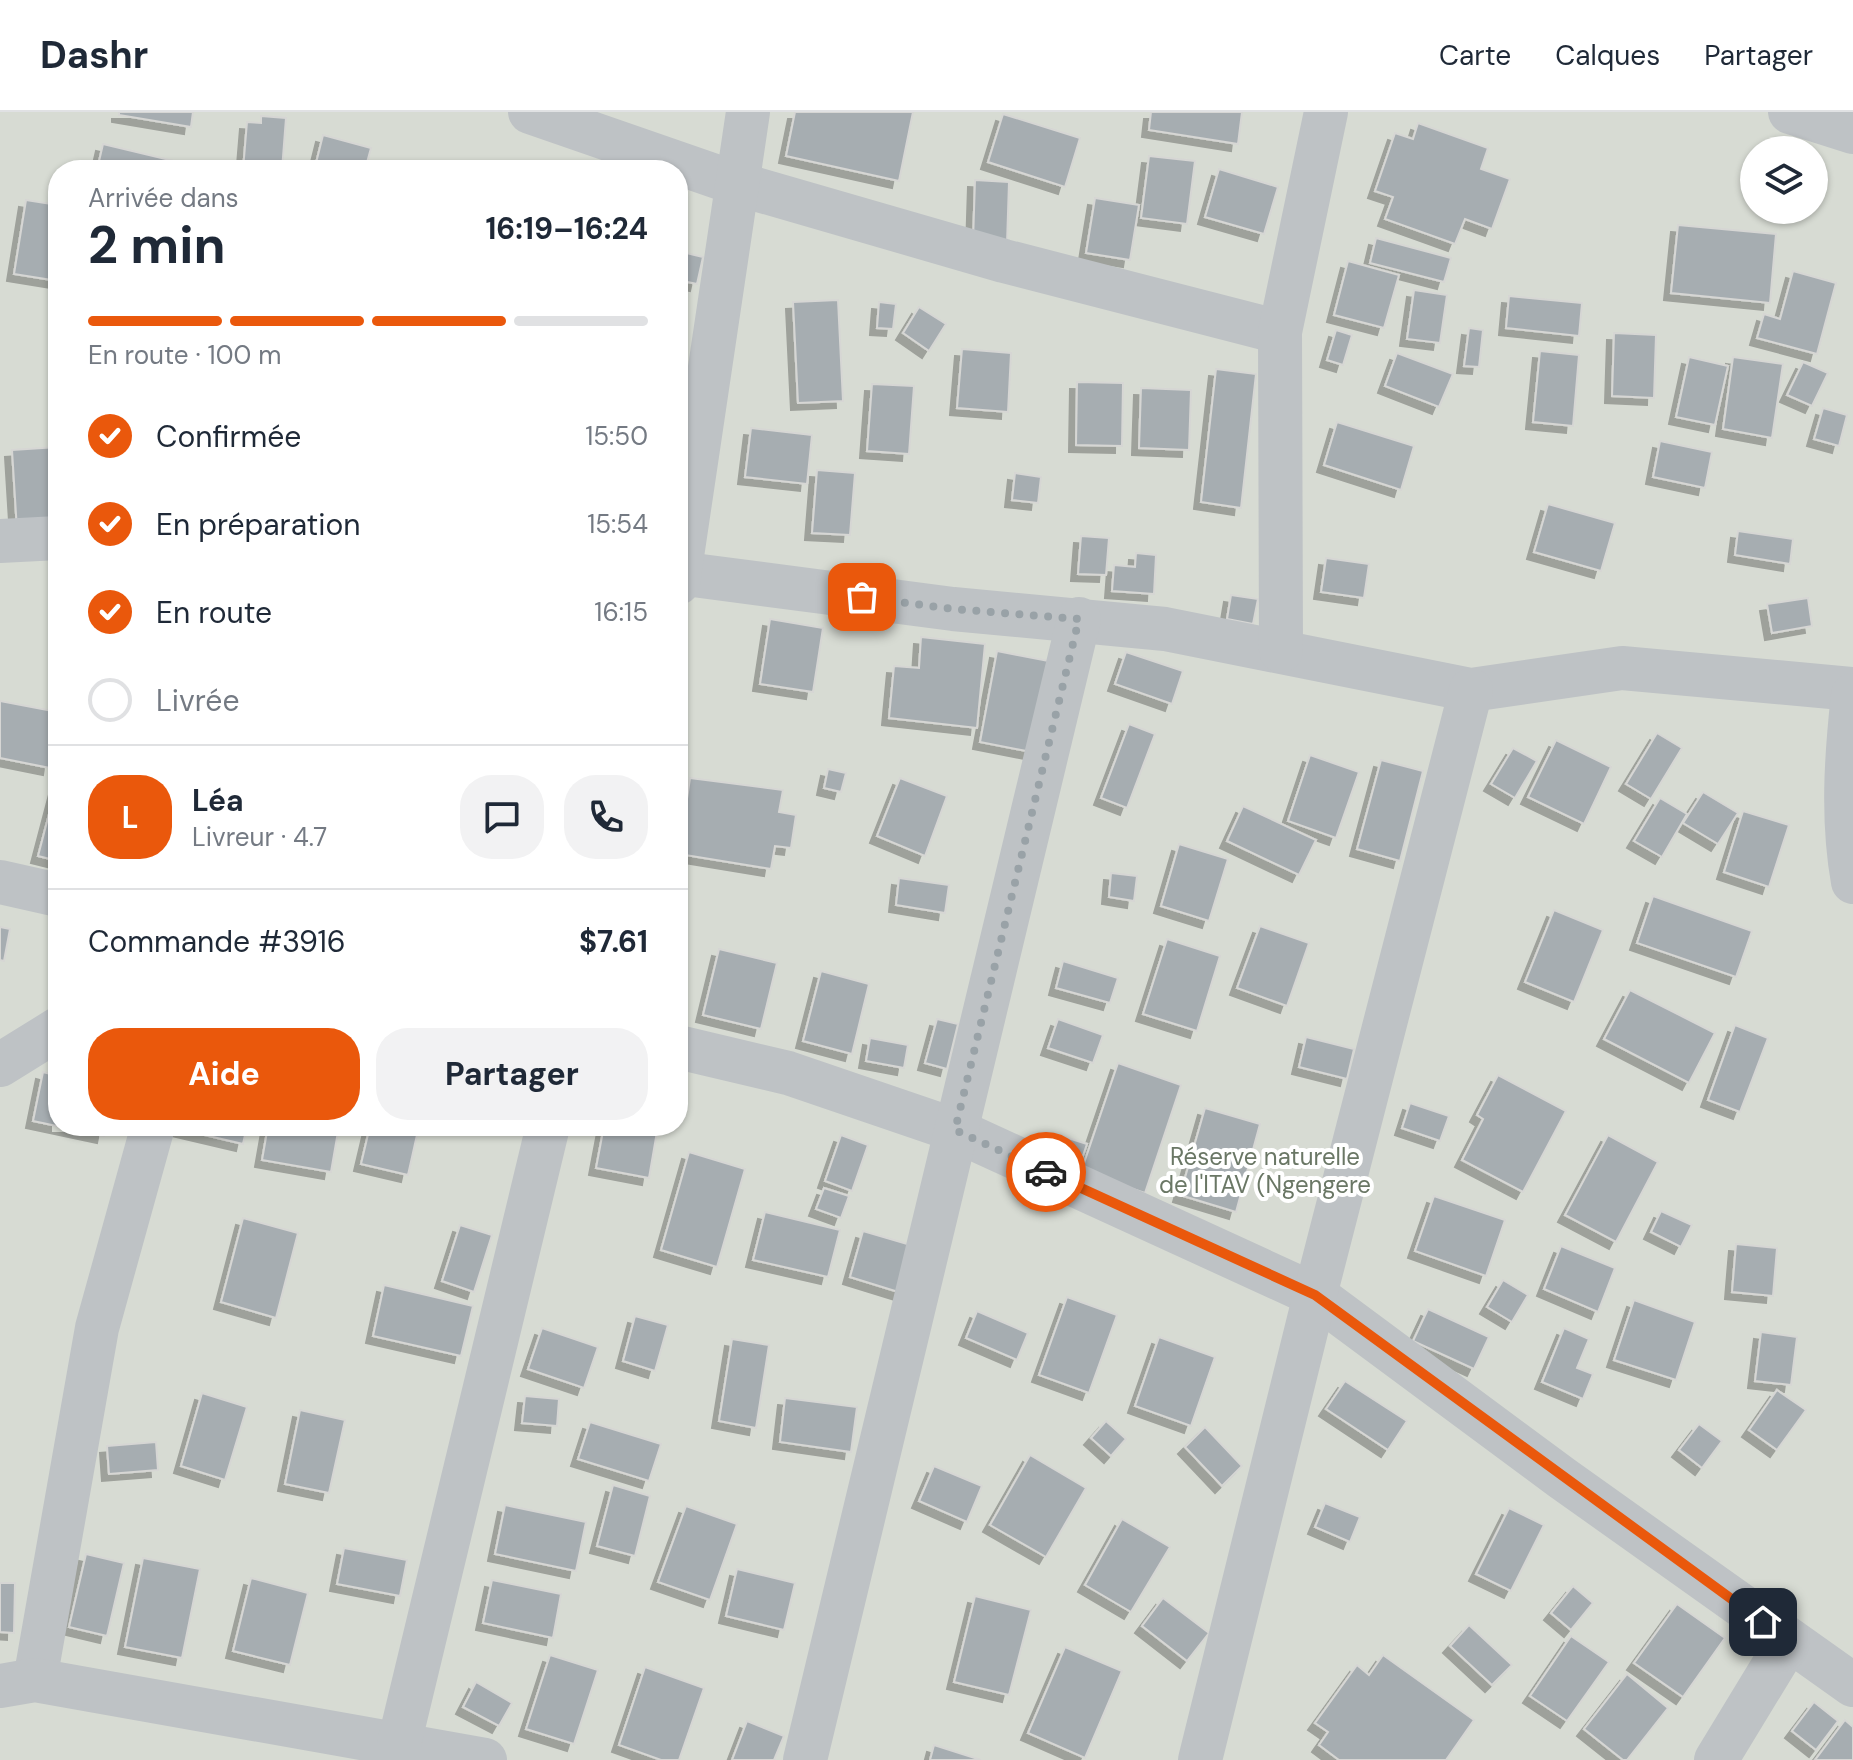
<!DOCTYPE html>
<html lang="fr">
<head>
<meta charset="utf-8">
<style>
  :root { --surface:#fff; --page:#f2f2f3; --text:#1f2937; --muted:#747a83; --line:#e0e1e3; --accent:#ea580c }
  body { margin:0; font-family:"DM Sans",sans-serif; background:var(--page); color:var(--text); height:100vh; display:flex; flex-direction:column; font-size:30px; white-space:nowrap }
  * { box-sizing:border-box; margin:0 }
  p { font-size:26px; color:var(--muted) }
  .icon { flex:none; width:44px; height:44px; fill:none; stroke:currentColor; stroke-width:2; stroke-linecap:round; stroke-linejoin:round }
  .map { position:relative; flex:1; overflow:hidden }
  .side { position:absolute; left:48px; top:48px; width:640px; height:976px; display:flex; flex-direction:column; background:var(--surface); border-radius:32px; box-shadow:0 2px 6px #0004 }
  .side>* { flex:none }
  .fabs { position:absolute; left:1740px; top:24px; display:grid; gap:16px }
  .fabs a { display:grid; place-items:center; width:88px; height:88px; border-radius:50%; background:var(--surface); box-shadow:0 2px 6px #0004; font-size:40px }
  .pin { position:absolute; display:grid; place-items:center; width:68px; height:68px; color:#fff; margin:-34px; border-radius:16px; box-shadow:0 4px 12px #0006 }
  .courier { position:absolute; display:grid; place-items:center; width:80px; height:80px; margin:-40px; border:6px solid #ea580c; border-radius:50%; background:#fff; color:#222; box-shadow:0 2px 10px #0007 }
  .headline em { font-style:normal; font-weight:700 }
  .headline div { display:flex; flex-direction:column-reverse }
  .headline { display:flex; align-items:center; justify-content:space-between; height:136px; padding:0 40px }
  h1 { font-size:52px; font-weight:700; line-height:60px }
  .bar { display:grid; grid-template-columns:repeat(4,1fr); gap:12px 8px; align-content:center; height:96px; padding:0 40px }
  .bar i { height:10px; border-radius:6px; background:var(--line) }
  .bar .selected { background:var(--accent) }
  .bar p { grid-column:span 4 }
  .line { display:flex; align-items:center; gap:20px; padding:0 40px; border-top:2px solid var(--line) }
  .line div { flex:1 }
  .round { display:grid; place-items:center; flex:none; width:84px; height:84px; border-radius:32px; background:var(--page) }
  ol { padding:0 40px; list-style:none }
  li { display:flex; align-items:center; gap:24px; height:88px }
  li p { margin-inline-start:auto }
  li .icon { padding:8px; border-radius:50%; background:var(--accent); color:#fff; stroke-width:4 }
  li:last-child { color:var(--muted) }
  li i { width:44px; height:44px; border:4px solid var(--line); border-radius:50% }
  .cta { display:flex; gap:16px; margin-top:auto; padding:16px 40px }
  .cta a { flex:1; height:92px; border-radius:32px; background:var(--accent); color:#fff; font-size:32px; font-weight:700; line-height:92px; text-align:center }
  .cta a+a { background:var(--page); color:var(--text) }
  header { display:flex; align-items:center; gap:48px; box-sizing:border-box; height:112px; padding:0 40px; background:var(--surface); border-bottom:2px solid var(--line) }
  header strong { font-size:38px }
  nav { display:flex; gap:44px; margin-inline-start:auto; font-size:28px }
  .map>svg:first-child { display:block }
  .green { fill:#d7dbd3; fill-rule:evenodd }
  .building { fill:#a6adb1; stroke:#d6d6d4; stroke-width:2; filter:url(#shadow) }
  .lines { fill:none; stroke-linecap:round; stroke-linejoin:round }
  .minor { stroke:#bec2c5; stroke-width:44 }
  .done { stroke:#99a2a7; stroke-width:8; stroke-dasharray:0 14.4 }
  .route { stroke:#ea580c; stroke-width:10 }
  .labels { text-anchor:middle; dominant-baseline:central; stroke-width:8; stroke-linejoin:round; paint-order:stroke }
  .park-label { font-size:24px; fill:#6a7765; stroke:#fff }
</style>
</head>
<body>
<header>
<strong>Dashr</strong>
<nav><a>Carte</a><a>Calques</a><a>Partager</a></nav>
</header>
<div class="map">
<svg width="1853" height="1648" viewBox="0 0 1853 1648">
  <defs>
    <filter id="shadow"><feDropShadow dx="-7" dy="7" stdDeviation="0" flood-color="#0004"/></filter>
  </defs>
  <rect width="100%" height="100%" fill="#f5f5f2"/>
  <path class="green" d="M 0,0 L 1853,0 L 1853,1648 L 0,1648 ZM 1754,38 L 1814,38 L 1814,98 L 1754,98 ZM 58,58 L 678,58 L 678,1014 L 58,1014 Z"/>
  <g class="building">
    <path d="M 119,0 L 193,0 L 191,15 L 119,3 Z"/>
    <path d="M 795,0 L 913,0 L 899,69 L 786,44 Z"/>
    <path d="M 1151,0 L 1242,0 L 1238,32 L 1149,18 Z"/>
    <path d="M 1003,2 L 1080,26 L 1065,75 L 988,50 Z"/>
    <path d="M 261,4 L 286,6 L 282,58 L 243,58 L 247,10 L 261,11 Z"/>
    <path d="M 1418,11 L 1488,36 L 1481,57 L 1510,67 L 1492,117 L 1465,107 L 1455,132 L 1385,107 L 1393,85 L 1375,79 L 1395,21 L 1413,27 Z"/>
    <path d="M 323,23 L 371,36 L 365,58 L 346,58 L 316,51 Z"/>
    <path d="M 103,32 L 174,49 L 172,58 L 97,58 Z"/>
    <path d="M 1149,44 L 1195,49 L 1187,112 L 1141,106 Z"/>
    <path d="M 1219,57 L 1278,75 L 1264,122 L 1205,105 Z"/>
    <path d="M 975,68 L 1009,70 L 1007,132 L 973,130 Z"/>
    <path d="M 1095,86 L 1139,93 L 1130,148 L 1086,141 Z"/>
    <path d="M 26,88 L 58,93 L 58,169 L 14,162 Z"/>
    <path d="M 1678,113 L 1776,122 L 1770,191 L 1671,181 Z"/>
    <path d="M 1376,126 L 1451,146 L 1444,170 L 1370,151 Z"/>
    <path d="M 678,139 L 703,145 L 697,172 L 678,168 Z"/>
    <path d="M 1348,149 L 1399,163 L 1384,216 L 1334,203 Z"/>
    <path d="M 1793,159 L 1836,171 L 1817,242 L 1757,226 L 1764,202 L 1780,207 Z"/>
    <path d="M 1414,178 L 1447,183 L 1440,231 L 1407,227 Z"/>
    <path d="M 1509,184 L 1582,191 L 1579,224 L 1506,216 Z"/>
    <path d="M 838,188 L 843,289 L 798,291 L 793,190 Z"/>
    <path d="M 879,190 L 896,192 L 893,217 L 877,216 Z"/>
    <path d="M 919,195 L 946,212 L 929,239 L 903,221 Z"/>
    <path d="M 1469,216 L 1483,218 L 1479,255 L 1464,254 Z"/>
    <path d="M 1336,218 L 1352,223 L 1343,253 L 1327,248 Z"/>
    <path d="M 1614,221 L 1656,223 L 1654,286 L 1612,284 Z"/>
    <path d="M 962,237 L 1011,241 L 1008,300 L 957,296 Z"/>
    <path d="M 1540,239 L 1579,243 L 1573,314 L 1533,310 Z"/>
    <path d="M 1397,241 L 1453,262 L 1439,295 L 1385,274 Z"/>
    <path d="M 1689,245 L 1728,254 L 1715,313 L 1676,305 Z"/>
    <path d="M 1733,245 L 1783,252 L 1772,326 L 1723,317 Z"/>
    <path d="M 1803,250 L 1828,261 L 1812,294 L 1787,283 Z"/>
    <path d="M 1216,257 L 1256,262 L 1241,396 L 1201,390 Z"/>
    <path d="M 1077,270 L 1123,271 L 1122,334 L 1076,333 Z"/>
    <path d="M 872,272 L 914,274 L 909,342 L 867,339 Z"/>
    <path d="M 1141,276 L 1191,278 L 1189,338 L 1139,336 Z"/>
    <path d="M 1823,296 L 1847,303 L 1839,334 L 1814,327 Z"/>
    <path d="M 1337,310 L 1414,334 L 1401,378 L 1324,353 Z"/>
    <path d="M 751,316 L 812,323 L 807,372 L 745,365 Z"/>
    <path d="M 1660,329 L 1712,340 L 1705,376 L 1653,365 Z"/>
    <path d="M 58,335 L 58,416 L 17,418 L 12,338 Z"/>
    <path d="M 817,358 L 855,361 L 850,423 L 812,421 Z"/>
    <path d="M 1015,361 L 1041,365 L 1038,391 L 1012,388 Z"/>
    <path d="M 1548,392 L 1615,411 L 1601,459 L 1534,440 Z"/>
    <path d="M 1738,419 L 1793,427 L 1790,452 L 1735,443 Z"/>
    <path d="M 1081,424 L 1109,426 L 1106,463 L 1078,462 Z"/>
    <path d="M 1136,441 L 1156,443 L 1154,482 L 1112,479 L 1114,453 L 1135,455 Z"/>
    <path d="M 1326,446 L 1369,452 L 1364,486 L 1321,480 Z"/>
    <path d="M 1231,483 L 1258,487 L 1253,512 L 1227,507 Z"/>
    <path d="M 1808,486 L 1812,514 L 1772,521 L 1767,492 Z"/>
    <path d="M 770,507 L 823,516 L 813,580 L 760,572 Z"/>
    <path d="M 921,525 L 985,532 L 977,616 L 889,606 L 894,554 L 919,556 Z"/>
    <path d="M 997,539 L 1059,551 L 1042,642 L 980,630 Z"/>
    <path d="M 1126,540 L 1183,559 L 1172,592 L 1115,572 Z"/>
    <path d="M 0,589 L 58,600 L 50,656 L 0,646 Z"/>
    <path d="M 1129,612 L 1155,622 L 1127,696 L 1101,686 Z"/>
    <path d="M 1657,621 L 1682,636 L 1651,687 L 1626,672 Z"/>
    <path d="M 1556,628 L 1611,655 L 1584,712 L 1528,685 Z"/>
    <path d="M 1513,636 L 1537,649 L 1515,686 L 1491,672 Z"/>
    <path d="M 1310,643 L 1359,660 L 1336,726 L 1288,709 Z"/>
    <path d="M 1381,648 L 1423,659 L 1400,749 L 1357,737 Z"/>
    <path d="M 828,657 L 846,661 L 841,680 L 824,676 Z"/>
    <path d="M 690,666 L 783,678 L 779,700 L 796,703 L 791,736 L 775,734 L 771,757 L 679,742 Z"/>
    <path d="M 900,666 L 947,684 L 925,744 L 877,724 Z"/>
    <path d="M 58,668 L 58,749 L 38,744 Z"/>
    <path d="M 1703,680 L 1738,701 L 1718,732 L 1683,711 Z"/>
    <path d="M 1660,686 L 1687,702 L 1662,745 L 1634,729 Z"/>
    <path d="M 1243,694 L 1316,728 L 1299,763 L 1227,729 Z"/>
    <path d="M 1743,699 L 1789,713 L 1769,775 L 1724,760 Z"/>
    <path d="M 1179,732 L 1228,747 L 1209,809 L 1161,794 Z"/>
    <path d="M 1111,761 L 1137,764 L 1134,789 L 1109,785 Z"/>
    <path d="M 899,766 L 949,773 L 945,801 L 896,793 Z"/>
    <path d="M 1653,784 L 1752,819 L 1736,865 L 1637,831 Z"/>
    <path d="M 1554,798 L 1603,818 L 1574,890 L 1525,870 Z"/>
    <path d="M 1260,814 L 1309,831 L 1287,894 L 1237,876 Z"/>
    <path d="M 0,815 L 10,817 L 4,849 L 0,848 Z"/>
    <path d="M 1167,827 L 1220,844 L 1197,919 L 1143,902 Z"/>
    <path d="M 719,837 L 777,851 L 761,917 L 703,903 Z"/>
    <path d="M 1063,849 L 1118,866 L 1110,891 L 1056,876 Z"/>
    <path d="M 821,859 L 869,872 L 852,942 L 803,929 Z"/>
    <path d="M 1630,878 L 1715,921 L 1689,971 L 1604,927 Z"/>
    <path d="M 937,907 L 958,912 L 947,957 L 925,951 Z"/>
    <path d="M 1058,907 L 1103,923 L 1093,951 L 1048,936 Z"/>
    <path d="M 1735,913 L 1768,926 L 1740,1000 L 1708,988 Z"/>
    <path d="M 1306,925 L 1354,937 L 1347,967 L 1299,955 Z"/>
    <path d="M 870,926 L 908,933 L 904,956 L 866,949 Z"/>
    <path d="M 1118,951 L 1181,973 L 1145,1081 L 1081,1060 Z"/>
    <path d="M 43,960 L 58,964 L 58,1014 L 106,1014 L 104,1024 L 33,1009 Z"/>
    <path d="M 1498,963 L 1566,999 L 1523,1080 L 1462,1048 L 1483,1007 L 1477,1003 Z"/>
    <path d="M 1410,991 L 1449,1004 L 1440,1029 L 1402,1016 Z"/>
    <path d="M 1205,996 L 1260,1012 L 1236,1100 L 1180,1083 Z"/>
    <path d="M 180,1014 L 247,1014 L 243,1032 L 179,1017 Z"/>
    <path d="M 268,1014 L 339,1014 L 331,1060 L 262,1048 Z"/>
    <path d="M 370,1014 L 419,1014 L 408,1063 L 361,1052 Z"/>
    <path d="M 604,1014 L 658,1014 L 649,1066 L 596,1056 Z"/>
    <path d="M 841,1023 L 868,1033 L 852,1079 L 825,1069 Z"/>
    <path d="M 1608,1023 L 1658,1050 L 1616,1130 L 1565,1103 Z"/>
    <path d="M 1065,1025 L 1087,1032 L 1079,1055 L 1057,1048 Z"/>
    <path d="M 689,1040 L 745,1057 L 717,1155 L 661,1138 Z"/>
    <path d="M 824,1076 L 849,1084 L 841,1106 L 816,1097 Z"/>
    <path d="M 1434,1084 L 1505,1108 L 1486,1164 L 1415,1139 Z"/>
    <path d="M 1661,1099 L 1692,1113 L 1681,1135 L 1651,1120 Z"/>
    <path d="M 765,1100 L 840,1118 L 828,1165 L 753,1148 Z"/>
    <path d="M 243,1106 L 298,1121 L 276,1206 L 221,1190 Z"/>
    <path d="M 460,1113 L 492,1123 L 474,1180 L 442,1169 Z"/>
    <path d="M 863,1119 L 921,1136 L 908,1183 L 850,1165 Z"/>
    <path d="M 1736,1132 L 1777,1136 L 1773,1184 L 1732,1180 Z"/>
    <path d="M 1561,1134 L 1615,1156 L 1598,1200 L 1544,1177 Z"/>
    <path d="M 1503,1168 L 1528,1183 L 1512,1210 L 1487,1195 Z"/>
    <path d="M 384,1173 L 473,1194 L 461,1244 L 373,1224 Z"/>
    <path d="M 1067,1185 L 1117,1203 L 1089,1281 L 1039,1263 Z"/>
    <path d="M 1634,1188 L 1695,1210 L 1676,1268 L 1614,1248 Z"/>
    <path d="M 1428,1197 L 1489,1225 L 1474,1257 L 1413,1229 Z"/>
    <path d="M 977,1199 L 1028,1221 L 1017,1248 L 966,1226 Z"/>
    <path d="M 635,1204 L 668,1213 L 655,1259 L 623,1249 Z"/>
    <path d="M 542,1216 L 598,1235 L 584,1276 L 528,1257 Z"/>
    <path d="M 1564,1216 L 1589,1227 L 1577,1256 L 1593,1262 L 1583,1287 L 1542,1270 Z"/>
    <path d="M 1761,1220 L 1797,1225 L 1791,1273 L 1755,1269 Z"/>
    <path d="M 1159,1225 L 1215,1245 L 1191,1314 L 1135,1294 Z"/>
    <path d="M 732,1227 L 769,1233 L 756,1316 L 719,1309 Z"/>
    <path d="M 1345,1269 L 1407,1309 L 1388,1338 L 1326,1297 Z"/>
    <path d="M 1777,1278 L 1806,1298 L 1777,1338 L 1749,1318 Z"/>
    <path d="M 202,1281 L 247,1295 L 225,1368 L 181,1354 Z"/>
    <path d="M 525,1284 L 559,1287 L 557,1314 L 522,1311 Z"/>
    <path d="M 785,1286 L 857,1295 L 851,1340 L 780,1330 Z"/>
    <path d="M 300,1298 L 345,1308 L 329,1381 L 285,1372 Z"/>
    <path d="M 1106,1309 L 1126,1327 L 1111,1344 L 1091,1326 Z"/>
    <path d="M 590,1310 L 661,1332 L 649,1369 L 578,1347 Z"/>
    <path d="M 1699,1312 L 1722,1329 L 1702,1356 L 1679,1338 Z"/>
    <path d="M 1205,1315 L 1242,1354 L 1222,1374 L 1185,1335 Z"/>
    <path d="M 156,1330 L 158,1358 L 109,1362 L 107,1334 Z"/>
    <path d="M 1030,1343 L 1086,1376 L 1046,1445 L 990,1413 Z"/>
    <path d="M 934,1354 L 982,1374 L 967,1410 L 919,1389 Z"/>
    <path d="M 613,1373 L 650,1384 L 635,1444 L 597,1434 Z"/>
    <path d="M 1325,1391 L 1360,1405 L 1350,1430 L 1315,1415 Z"/>
    <path d="M 505,1393 L 586,1410 L 576,1459 L 495,1442 Z"/>
    <path d="M 686,1394 L 737,1412 L 710,1488 L 658,1470 Z"/>
    <path d="M 1509,1396 L 1544,1413 L 1511,1479 L 1476,1462 Z"/>
    <path d="M 1122,1407 L 1170,1435 L 1131,1500 L 1085,1473 Z"/>
    <path d="M 344,1436 L 407,1448 L 400,1484 L 337,1472 Z"/>
    <path d="M 86,1442 L 124,1451 L 107,1524 L 69,1515 Z"/>
    <path d="M 143,1446 L 200,1457 L 182,1546 L 125,1535 Z"/>
    <path d="M 737,1457 L 795,1471 L 784,1518 L 726,1504 Z"/>
    <path d="M 251,1466 L 308,1481 L 290,1553 L 233,1539 Z"/>
    <path d="M 492,1468 L 561,1482 L 553,1526 L 483,1511 Z"/>
    <path d="M 0,1471 L 15,1471 L 14,1521 L 0,1520 Z"/>
    <path d="M 1573,1474 L 1593,1491 L 1571,1518 L 1551,1501 Z"/>
    <path d="M 975,1484 L 1031,1498 L 1009,1583 L 954,1570 Z"/>
    <path d="M 1163,1486 L 1209,1521 L 1187,1549 L 1142,1514 Z"/>
    <path d="M 1677,1492 L 1725,1526 L 1683,1585 L 1634,1551 Z"/>
    <path d="M 1469,1513 L 1512,1553 L 1492,1573 L 1450,1534 Z"/>
    <path d="M 1571,1524 L 1609,1550 L 1567,1609 L 1530,1584 Z"/>
    <path d="M 1065,1535 L 1122,1559 L 1085,1646 L 1028,1621 Z"/>
    <path d="M 550,1543 L 598,1558 L 574,1632 L 526,1617 Z"/>
    <path d="M 1383,1543 L 1474,1608 L 1446,1648 L 1339,1648 L 1319,1633 L 1328,1620 L 1315,1611 L 1357,1553 L 1369,1563 Z"/>
    <path d="M 645,1555 L 704,1576 L 679,1648 L 661,1648 L 619,1633 Z"/>
    <path d="M 1627,1562 L 1668,1596 L 1627,1648 L 1623,1648 L 1584,1617 Z"/>
    <path d="M 476,1570 L 512,1591 L 499,1614 L 463,1595 Z"/>
    <path d="M 1814,1590 L 1838,1609 L 1816,1638 L 1792,1619 Z"/>
    <path d="M 1845,1608 L 1853,1615 L 1853,1648 L 1815,1648 Z"/>
    <path d="M 747,1609 L 784,1624 L 774,1648 L 732,1648 Z"/>
    <path d="M 934,1633 L 981,1648 L 930,1648 Z"/>
  </g>
  <g class="lines">
    <g class="minor">
      <path d="M 530,0 L 738,72 L 1004,149 L 1280,220"/>
      <path d="M 1790,0 L 1853,20"/>
      <path d="M 0,429 L 58,426"/>
      <path d="M 678,461 L 953,497 L 1165,517 L 1471,578 L 1622,556 L 1853,577"/>
      <path d="M 678,471 L 748,0"/>
      <path d="M 1281,539 L 1280,220 L 1326,0"/>
      <path d="M 1853,583 C 1846,646 1842,708 1853,770"/>
      <path d="M 0,770 L 58,783"/>
      <path d="M 678,935 L 788,961 L 955,1018 L 1315,1183 L 1562,1366 L 1853,1573"/>
      <path d="M 0,953 L 58,917"/>
      <path d="M 35,1568 L 97,1216 L 153,1014"/>
      <path d="M 0,1574 L 35,1568 L 485,1648"/>
      <path d="M 399,1648 L 399,1632 L 548,1014"/>
      <path d="M 805,1648 L 1079,507"/>
      <path d="M 1200,1648 L 1315,1183 L 1471,578"/>
      <path d="M 1716,1648 L 1789,1528"/>
    </g>
  </g>
  <g class="lines">
    <path class="done" d="M 862,485 L 953,497 L 1079,507 L 955,1018 L 1046,1060"/>
    <path class="route" d="M 1046,1060 L 1315,1183 L 1763,1510"/>
  </g>
  <g class="labels">
    <g class="park-label">
      <text x="1265" y="1044">Réserve naturelle<tspan x="1265" dy="28">de l'ITAV (Ngengere</tspan></text>
    </g>
  </g>
</svg>
<div class="fabs">
<a><svg class="icon" aria-label="layers" viewBox="0 0 24 24"><path d="M12 4l9 5-9 5-9-5zM3 14l9 5 9-5"/></svg></a>
</div>
<div class="pin" style="left:862px;top:485px;background:#ea580c"><svg class="icon" aria-label="bag" viewBox="0 0 24 24"><path d="M5 8h14l-1 12H6zM9 8a3 3 0 0 1 6 0"/></svg></div>
<div class="pin" style="left:1763px;top:1510px;background:#1f2937"><svg class="icon" aria-label="home" viewBox="0 0 24 24"><path d="M3 11l9-7 9 7M6 9v11h12V9"/></svg></div>
<div class="courier" style="left:1046px;top:1060px"><svg class="icon" aria-label="car" viewBox="0 0 24 24"><path d="M5 17H2v-5l4-1 3-4h7l3 4 3 1v5h-3M9 17h6M6 11h13"/><circle cx="7" cy="17" r="2"/><circle cx="17" cy="17" r="2"/></svg></div>
<section class="side">
<div class="headline"><div><h1>2 min</h1><p>Arrivée dans</p></div><em>16:19–16:24</em></div>
<div class="bar"><i class="selected"></i><i class="selected"></i><i class="selected"></i><i></i><p>En route · 100 m</p></div>
<ol>
<li><svg class="icon" aria-label="check" viewBox="0 0 24 24"><path d="M5 12l5 5 9-10"/></svg>Confirmée<p>15:50</p></li>
<li><svg class="icon" aria-label="check" viewBox="0 0 24 24"><path d="M5 12l5 5 9-10"/></svg>En préparation<p>15:54</p></li>
<li><svg class="icon" aria-label="check" viewBox="0 0 24 24"><path d="M5 12l5 5 9-10"/></svg>En route<p>16:15</p></li>
<li><i></i>Livrée</li>
</ol>
<div class="line" style="height:144px"><b class="round" style="background:var(--accent);color:#fff">L</b><div><b>Léa</b><p>Livreur · 4.7</p></div><a class="round"><svg class="icon" aria-label="chat" viewBox="0 0 24 24"><path d="M4 5h16v11H9l-5 4z"/></svg></a><a class="round"><svg class="icon" aria-label="phone" viewBox="0 0 24 24"><path d="M5 4h4l2 5-3 2q2 4 5 5l2-3 5 2v4C11 20 4 13 5 4z"/></svg></a></div>
<div class="line" style="height:104px"><div>Commande #3916</div><b>$7.61</b></div>
<div class="cta"><a>Aide</a><a>Partager</a></div>
</section>
</div>
</body>
</html>
